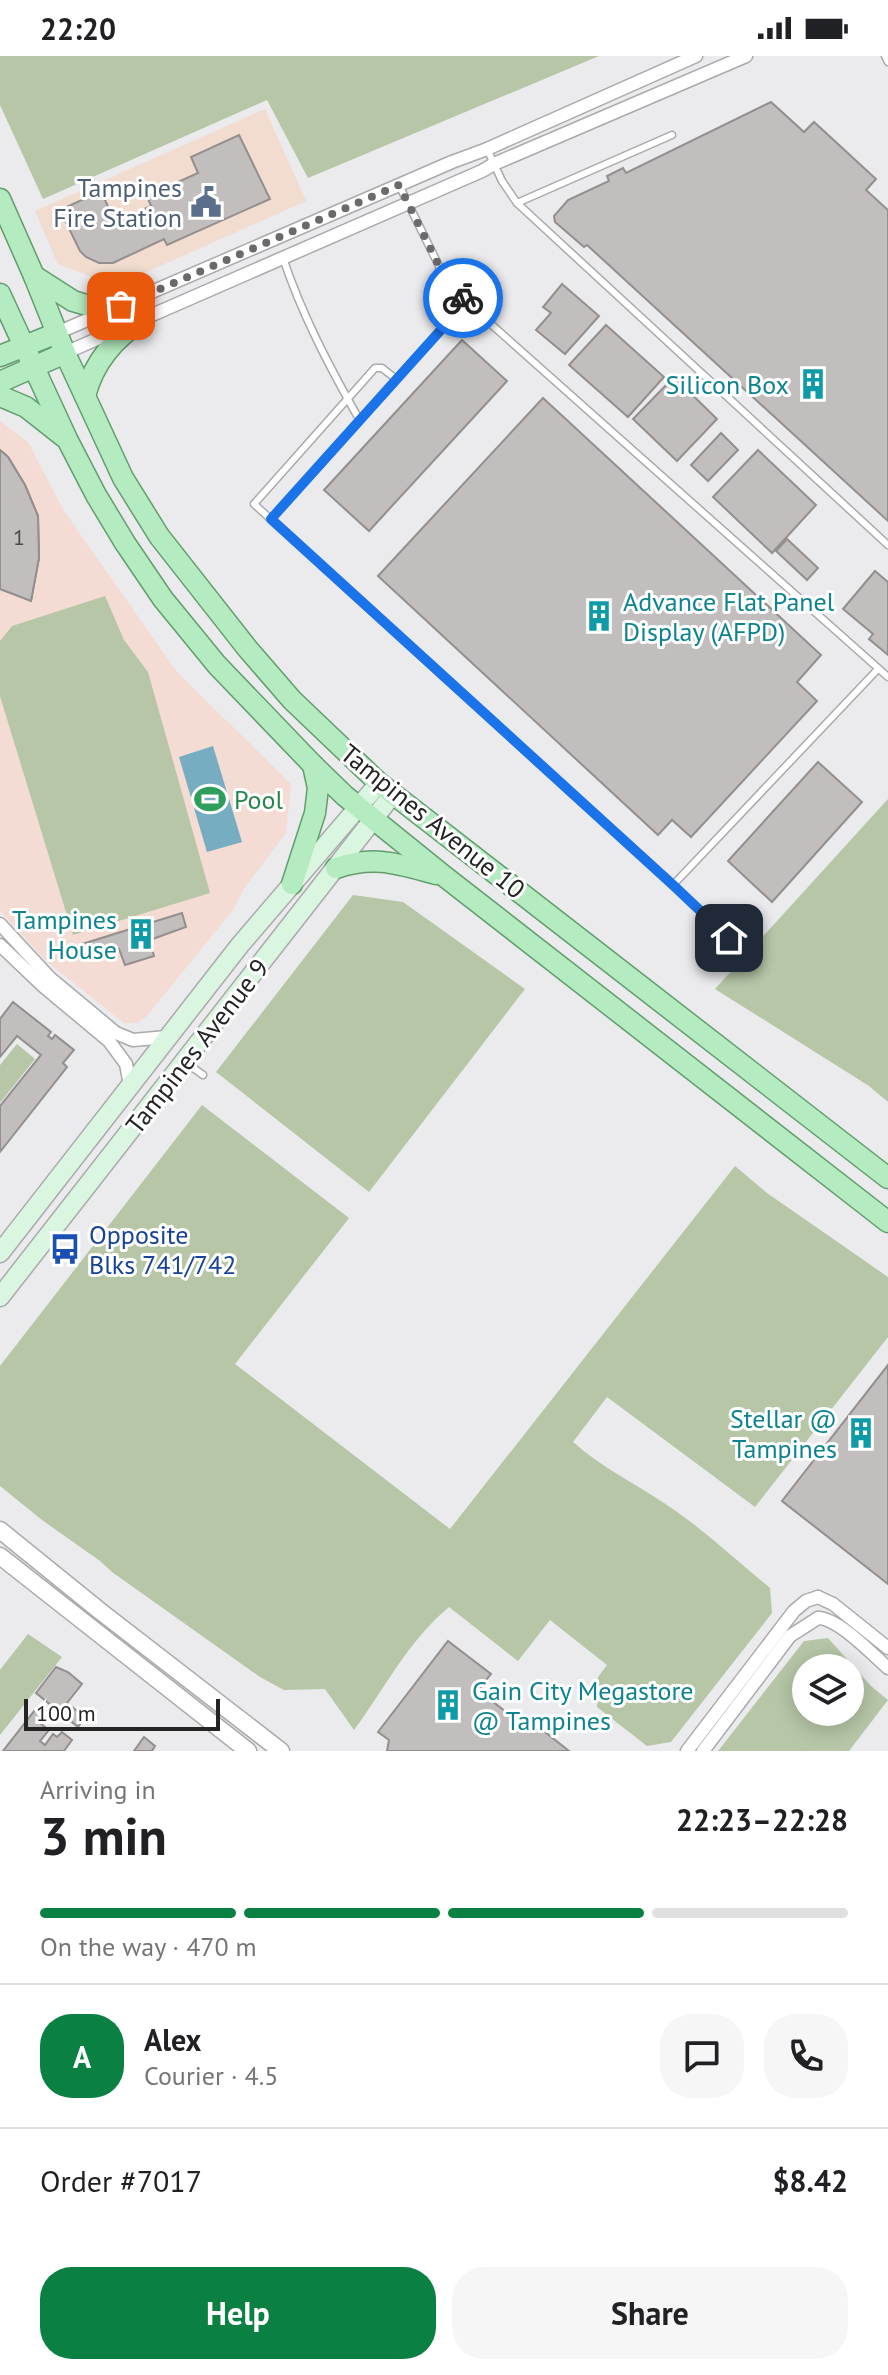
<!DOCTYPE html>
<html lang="en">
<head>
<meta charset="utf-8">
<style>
  :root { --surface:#fff; --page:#f6f6f6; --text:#202124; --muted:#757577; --line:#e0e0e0; --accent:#0b8043 }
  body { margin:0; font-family:"PT Sans",sans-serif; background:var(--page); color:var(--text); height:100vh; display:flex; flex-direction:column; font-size:30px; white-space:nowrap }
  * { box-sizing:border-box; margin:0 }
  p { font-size:26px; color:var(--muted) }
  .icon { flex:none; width:44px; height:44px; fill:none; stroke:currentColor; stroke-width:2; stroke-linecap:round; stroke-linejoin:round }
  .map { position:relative; height:1695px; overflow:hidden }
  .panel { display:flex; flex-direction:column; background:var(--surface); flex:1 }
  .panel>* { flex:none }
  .controls { position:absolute; left:792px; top:1598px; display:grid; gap:16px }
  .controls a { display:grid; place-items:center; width:72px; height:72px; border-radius:50%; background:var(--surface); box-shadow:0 4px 20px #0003; font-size:40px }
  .scale { position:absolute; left:24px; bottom:20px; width:196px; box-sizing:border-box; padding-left:8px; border:4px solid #242425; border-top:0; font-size:22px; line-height:28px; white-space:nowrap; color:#242425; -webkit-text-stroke:6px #fff; paint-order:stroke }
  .pin { position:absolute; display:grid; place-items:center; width:68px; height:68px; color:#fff; margin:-34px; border-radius:16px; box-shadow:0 4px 12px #0006 }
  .courier { position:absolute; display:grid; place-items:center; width:80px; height:80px; margin:-40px; border:6px solid #1a73e8; border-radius:50%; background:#fff; color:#222; box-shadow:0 2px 10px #0007 }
  .overview em { font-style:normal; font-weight:700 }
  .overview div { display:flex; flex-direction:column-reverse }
  .overview { display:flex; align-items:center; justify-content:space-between; height:136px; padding:0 40px }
  h1 { font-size:52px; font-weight:700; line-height:60px }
  .bar { display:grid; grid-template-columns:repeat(4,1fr); gap:12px 8px; align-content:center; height:96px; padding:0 40px }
  .bar i { height:10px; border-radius:6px; background:var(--line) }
  .bar .active { background:var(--accent) }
  .bar p { grid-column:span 4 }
  .line { display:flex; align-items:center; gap:20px; padding:0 40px; border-top:2px solid var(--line) }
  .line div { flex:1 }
  .round { display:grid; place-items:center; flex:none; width:84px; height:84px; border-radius:32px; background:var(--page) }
  .cta { display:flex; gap:16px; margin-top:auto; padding:16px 40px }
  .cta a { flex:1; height:92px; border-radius:32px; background:var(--accent); color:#fff; font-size:32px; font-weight:700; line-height:92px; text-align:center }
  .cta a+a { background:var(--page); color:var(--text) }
  .status { display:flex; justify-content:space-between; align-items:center; height:56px; padding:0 40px; background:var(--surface); direction:ltr }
  .status svg { height:22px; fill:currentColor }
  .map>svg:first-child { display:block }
  .commercial { fill:#f2dccf }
  .education { fill:#f4dbd3 }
  .green { fill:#b6c6a7; fill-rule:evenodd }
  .water { fill:#76adc1 }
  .building { fill:#c1bebd; stroke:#928f8e; stroke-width:2 }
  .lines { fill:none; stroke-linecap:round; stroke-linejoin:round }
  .service-casing { stroke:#aaaaac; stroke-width:9 }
  .minor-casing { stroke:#aaaaac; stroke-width:15 }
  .tertiary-casing { stroke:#aaaaac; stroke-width:19 }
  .secondary-casing { stroke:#aaaaac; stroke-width:21 }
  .primary-casing { stroke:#629d6e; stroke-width:23 }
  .service { stroke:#fff; stroke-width:6 }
  .minor { stroke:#fff; stroke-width:12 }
  .tertiary { stroke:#fff; stroke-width:16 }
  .secondary { stroke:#daf5e0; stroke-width:18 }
  .primary { stroke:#b5ebc0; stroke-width:20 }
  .done { stroke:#6a696b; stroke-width:8; stroke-dasharray:0 14.4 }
  .route { stroke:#1a73e8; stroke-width:10 }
  .labels { text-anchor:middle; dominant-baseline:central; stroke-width:6; stroke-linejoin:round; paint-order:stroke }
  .number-label { font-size:22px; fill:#4b4a4b }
  .service-label { font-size:26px; fill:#4e5e75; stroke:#fff; text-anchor:end }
  .culture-label { font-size:26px; fill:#0d838f; stroke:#fff; text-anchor:end }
  .leisure-label { font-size:26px; fill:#27864d; stroke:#fff; text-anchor:start }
  .street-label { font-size:26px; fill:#242425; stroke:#fff }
  .transit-label { font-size:26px; fill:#164399; stroke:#fff; text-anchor:start }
</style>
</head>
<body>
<div class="status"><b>22:20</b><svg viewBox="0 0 49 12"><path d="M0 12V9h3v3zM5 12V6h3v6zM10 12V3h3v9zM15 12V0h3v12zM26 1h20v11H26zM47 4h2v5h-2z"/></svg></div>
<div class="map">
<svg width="888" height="1695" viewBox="0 0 888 1695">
  <rect width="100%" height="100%" fill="#ebeaed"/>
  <path class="commercial" d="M 265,53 L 306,145 L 115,230 L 58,208 L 35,155 Z"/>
  <path class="education" d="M 0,365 L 28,386 L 64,455 L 177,616 L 291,728 L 286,777 L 245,831 L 233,854 L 146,961 L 136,967 L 124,967 L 46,905 L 0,855 Z"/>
  <g class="green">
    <path d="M 0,0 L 599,0 L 308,122 L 267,44 L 43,143 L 0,49 Z"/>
    <path d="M 105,540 L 124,584 L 148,616 L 210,837 L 73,879 L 0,640 L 0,585 L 12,570 Z"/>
    <path d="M 888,743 L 888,1046 L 869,1030 L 715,933 Z"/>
    <path d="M 353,839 L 403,846 L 525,933 L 369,1136 L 216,1016 Z"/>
    <path d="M 17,988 L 35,1003 L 0,1047 L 0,1009 Z"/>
    <path d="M 202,1049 L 349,1162 L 235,1308 L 450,1473 L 735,1110 L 767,1137 L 888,1221 L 888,1281 L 755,1451 L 607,1341 L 573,1386 C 601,1411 636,1428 667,1449 C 703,1473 736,1504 770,1532 L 772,1557 L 671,1686 L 647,1690 L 597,1651 L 598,1621 L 607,1609 L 550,1564 L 518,1605 L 449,1551 C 407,1586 386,1631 354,1674 L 325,1633 L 284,1634 L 260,1621 L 112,1516 L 100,1505 L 42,1464 L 0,1430 L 0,1310 Z"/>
    <path d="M 28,1578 L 62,1601 L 0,1679 L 0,1614 Z"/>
    <path d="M 828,1582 L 871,1630 L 888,1644 L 849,1695 L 718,1695 L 804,1585 ZM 806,1612 L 850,1612 L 850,1656 L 806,1656 Z"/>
  </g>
  <path class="water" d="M 213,690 L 242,786 L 207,796 L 179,701 Z"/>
  <g class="building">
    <path d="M 771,46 L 804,76 L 814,66 L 876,123 L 866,134 L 888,154 L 888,465 L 587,189 L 584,191 L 555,166 L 554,160 L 568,144 L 609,125 L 607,120 L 623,112 L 626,117 Z"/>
    <path d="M 239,79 L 270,143 L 167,189 L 164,183 L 113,207 L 99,207 L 86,201 L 80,195 L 60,154 L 101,135 L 115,166 L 151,150 L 147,140 L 198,117 L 191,101 Z"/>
    <path d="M 562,228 L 599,260 L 565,298 L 536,274 L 551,257 L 543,251 Z"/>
    <path d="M 606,269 L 664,321 L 628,361 L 569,309 Z"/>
    <path d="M 462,284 L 507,325 L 369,475 L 324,434 Z"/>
    <path d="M 674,321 L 717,363 L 677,405 L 633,363 Z"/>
    <path d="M 543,342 L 821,599 L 797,626 L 817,645 L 691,781 L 672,764 L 658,779 L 378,520 Z"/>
    <path d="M 721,377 L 738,394 L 708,425 L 691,409 Z"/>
    <path d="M 0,394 L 8,401 L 25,429 L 38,460 L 39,502 L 31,545 L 0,533 Z"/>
    <path d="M 0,394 L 8,401 L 25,429 L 38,460 L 39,502 L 31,545 L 0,533 Z"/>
    <path d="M 758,394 L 816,449 L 772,497 L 713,441 Z"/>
    <path d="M 787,483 L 818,512 L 807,524 L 776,495 Z"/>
    <path d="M 875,515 L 888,526 L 888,599 L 869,583 L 873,578 L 843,553 Z"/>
    <path d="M 818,706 L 862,746 L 772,846 L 728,805 Z"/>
    <path d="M 182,857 L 186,871 L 150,884 L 154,900 L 125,909 L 119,893 L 84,903 L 79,889 Z"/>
    <path d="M 13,946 L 51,976 L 48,980 L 52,983 L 55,979 L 74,994 L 63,1007 L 67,1011 L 0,1096 L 0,1050 L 41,999 L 17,980 L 0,1001 L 0,963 Z"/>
    <path d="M 888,1309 L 888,1528 L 782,1445 Z"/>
    <path d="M 448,1585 L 491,1618 L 478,1634 L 515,1663 L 513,1666 L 517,1670 L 527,1669 L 540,1672 L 569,1695 L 387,1695 L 389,1684 L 378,1676 Z"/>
    <path d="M 56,1611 L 68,1616 L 82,1628 L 67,1647 L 85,1661 L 78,1671 L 36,1637 Z"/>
    <path d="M 35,1654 L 46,1663 L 41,1668 L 49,1674 L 40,1685 L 45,1689 L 53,1678 L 57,1681 L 62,1676 L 72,1684 L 64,1695 L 3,1695 Z"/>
    <path d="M 144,1681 L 155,1690 L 152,1695 L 134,1695 Z"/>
  </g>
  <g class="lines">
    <defs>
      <g id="service">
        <path d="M 885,0 L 888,6"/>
        <path d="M 487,93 L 502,125 L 517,147 L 888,489"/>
        <path d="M 399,129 L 441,214 L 466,246 L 888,621"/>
        <path d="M 517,147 L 672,79"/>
        <path d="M 283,202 C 302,259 330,312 359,363"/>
        <path d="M 396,323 L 382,312 L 375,312 L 254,448 L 673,829 L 729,882"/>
        <path d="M 271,463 L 466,246"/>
        <path d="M 673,829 L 878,613"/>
        <path d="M 188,1008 L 203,1019"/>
      </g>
      <g id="minor">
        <path d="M 57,277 L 452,106 L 487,93 L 696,0"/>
        <path d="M 65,297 L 482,115 L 494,108 L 746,0"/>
        <path d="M 0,868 L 50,922 L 116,977 L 133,984 L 167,981"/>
        <path d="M 0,889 L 43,930 L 109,985 L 126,1008 L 130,1029"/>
        <path d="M 818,1541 L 833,1548 L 888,1592"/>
        <path d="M 818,1562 C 838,1562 872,1598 888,1612"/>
        <path d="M 687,1695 L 794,1555 L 806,1545 L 818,1541"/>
        <path d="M 703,1695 L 790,1580 L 818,1562"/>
      </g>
      <g id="tertiary">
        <path d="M 0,1474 L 100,1555 L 281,1695"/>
        <path d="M 0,1500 L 248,1695"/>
      </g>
      <g id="secondary">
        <path d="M 0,1197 L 240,889 L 379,727"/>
        <path d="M 0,1241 L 393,738"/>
      </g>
      <g id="primary">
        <path d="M 0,143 L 34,220 L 65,297 L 123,422 L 159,480 L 247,592 L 292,644 L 379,727 L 888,1122"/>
        <path d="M 34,220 L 73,245 L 100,253 L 121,250"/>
        <path d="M 0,238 L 67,383 L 96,439 L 125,487 L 163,543 L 217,609 L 313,709 L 345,740 L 444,820 L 888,1166"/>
        <path d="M 0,300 L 57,277"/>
        <path d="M 0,326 L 65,297"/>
        <path d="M 0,340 L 26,351 L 64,381"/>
        <path d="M 85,340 C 94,305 115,282 144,263"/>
        <path d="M 336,812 C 375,799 398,808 436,818"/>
        <path d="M 292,828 L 315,757 L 318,732 L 313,709"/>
      </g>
    </defs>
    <use href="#service" class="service-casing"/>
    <use href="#minor" class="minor-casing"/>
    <use href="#tertiary" class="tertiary-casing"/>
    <use href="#secondary" class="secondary-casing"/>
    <use href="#primary" class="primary-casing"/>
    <use href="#service" class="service"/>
    <use href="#minor" class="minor"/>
    <use href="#tertiary" class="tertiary"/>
    <use href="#secondary" class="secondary"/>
    <use href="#primary" class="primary"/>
  </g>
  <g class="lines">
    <path class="done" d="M 121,250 L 399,129 L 441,214 L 463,242"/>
    <path class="route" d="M 463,242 L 466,246 L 271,463 L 673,829 L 729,882"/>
  </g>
  <defs>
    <symbol id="civic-bare" viewBox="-9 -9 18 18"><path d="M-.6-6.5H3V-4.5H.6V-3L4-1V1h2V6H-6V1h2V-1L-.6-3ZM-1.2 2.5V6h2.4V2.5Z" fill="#5c6f8a" stroke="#fff" stroke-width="2.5" paint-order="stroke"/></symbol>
    <symbol id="building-bare" viewBox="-9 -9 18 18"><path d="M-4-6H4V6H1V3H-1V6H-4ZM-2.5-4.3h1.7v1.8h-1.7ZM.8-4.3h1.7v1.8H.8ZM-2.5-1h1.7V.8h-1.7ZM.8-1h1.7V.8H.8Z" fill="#0f9aa8" stroke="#fff" stroke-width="2.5" paint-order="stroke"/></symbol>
    <symbol id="stadium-bare" viewBox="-9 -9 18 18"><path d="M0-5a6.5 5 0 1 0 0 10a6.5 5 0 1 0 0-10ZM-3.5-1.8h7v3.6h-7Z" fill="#2e9e5b" stroke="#fff" stroke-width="2.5" paint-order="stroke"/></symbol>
    <symbol id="bus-bare" viewBox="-9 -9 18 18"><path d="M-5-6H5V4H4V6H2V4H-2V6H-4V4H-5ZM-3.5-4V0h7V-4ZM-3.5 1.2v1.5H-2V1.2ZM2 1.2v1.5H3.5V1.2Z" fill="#1a4fb4" stroke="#fff" stroke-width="2.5" paint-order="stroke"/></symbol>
  </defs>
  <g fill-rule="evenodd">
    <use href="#civic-bare" x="184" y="124" width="44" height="44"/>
    <use href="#building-bare" x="791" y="306" width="44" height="44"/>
    <use href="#building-bare" x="577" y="538" width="44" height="44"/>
    <use href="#stadium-bare" x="188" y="721" width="44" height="44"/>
    <use href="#building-bare" x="119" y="856" width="44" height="44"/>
    <use href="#bus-bare" x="43" y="1171" width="44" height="44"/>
    <use href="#building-bare" x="839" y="1355" width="44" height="44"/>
    <use href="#building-bare" x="426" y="1627" width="44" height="44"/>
  </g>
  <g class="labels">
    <g class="number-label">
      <text x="19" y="481">1</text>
    </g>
    <g class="service-label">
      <text x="182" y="131">Tampines<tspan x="182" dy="30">Fire Station</tspan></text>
    </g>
    <g class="culture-label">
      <text x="789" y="328">Silicon Box</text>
      <text x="623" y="545" text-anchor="start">Advance Flat Panel<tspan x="623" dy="30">Display (AFPD)</tspan></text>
      <text x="117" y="863">Tampines<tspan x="117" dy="30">House</tspan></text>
      <text x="837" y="1362">Stellar @<tspan x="837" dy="30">Tampines</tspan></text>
      <text x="472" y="1634" text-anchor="start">Gain City Megastore<tspan x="472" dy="30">@ Tampines</tspan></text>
    </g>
    <g class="leisure-label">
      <text x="234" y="743">Pool</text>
    </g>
    <g class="street-label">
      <text transform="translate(433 765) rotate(39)">Tampines Avenue 10</text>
      <text transform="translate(197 990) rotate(-52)">Tampines Avenue 9</text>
    </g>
    <g class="transit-label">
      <text x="89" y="1178">Opposite<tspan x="89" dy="30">Blks 741/742</tspan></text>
    </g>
  </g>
</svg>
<div class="controls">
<a><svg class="icon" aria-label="layers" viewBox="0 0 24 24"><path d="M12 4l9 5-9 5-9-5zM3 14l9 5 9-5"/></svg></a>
</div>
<div class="scale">100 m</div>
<div class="pin" style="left:121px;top:250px;background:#ea580c"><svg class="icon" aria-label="bag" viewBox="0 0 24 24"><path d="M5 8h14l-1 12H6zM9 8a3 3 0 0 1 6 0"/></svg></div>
<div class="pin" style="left:729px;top:882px;background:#1f2937"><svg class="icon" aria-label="home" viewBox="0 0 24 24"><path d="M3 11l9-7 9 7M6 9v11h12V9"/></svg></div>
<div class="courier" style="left:463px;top:242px"><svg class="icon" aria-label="bike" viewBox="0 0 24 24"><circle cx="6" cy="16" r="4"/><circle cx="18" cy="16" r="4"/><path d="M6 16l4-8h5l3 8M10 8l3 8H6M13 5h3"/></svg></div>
</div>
<section class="panel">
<div class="overview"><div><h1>3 min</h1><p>Arriving in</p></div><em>22:23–22:28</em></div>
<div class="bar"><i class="active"></i><i class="active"></i><i class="active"></i><i></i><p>On the way · 470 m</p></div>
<div class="line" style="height:144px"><b class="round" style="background:var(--accent);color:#fff">A</b><div><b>Alex</b><p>Courier · 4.5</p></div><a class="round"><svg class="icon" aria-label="chat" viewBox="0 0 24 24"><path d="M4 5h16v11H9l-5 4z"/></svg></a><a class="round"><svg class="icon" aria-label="phone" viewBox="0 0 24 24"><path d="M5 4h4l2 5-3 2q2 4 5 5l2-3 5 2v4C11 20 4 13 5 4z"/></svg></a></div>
<div class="line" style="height:104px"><div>Order #7017</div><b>$8.42</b></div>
<div class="cta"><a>Help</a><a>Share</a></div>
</section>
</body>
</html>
